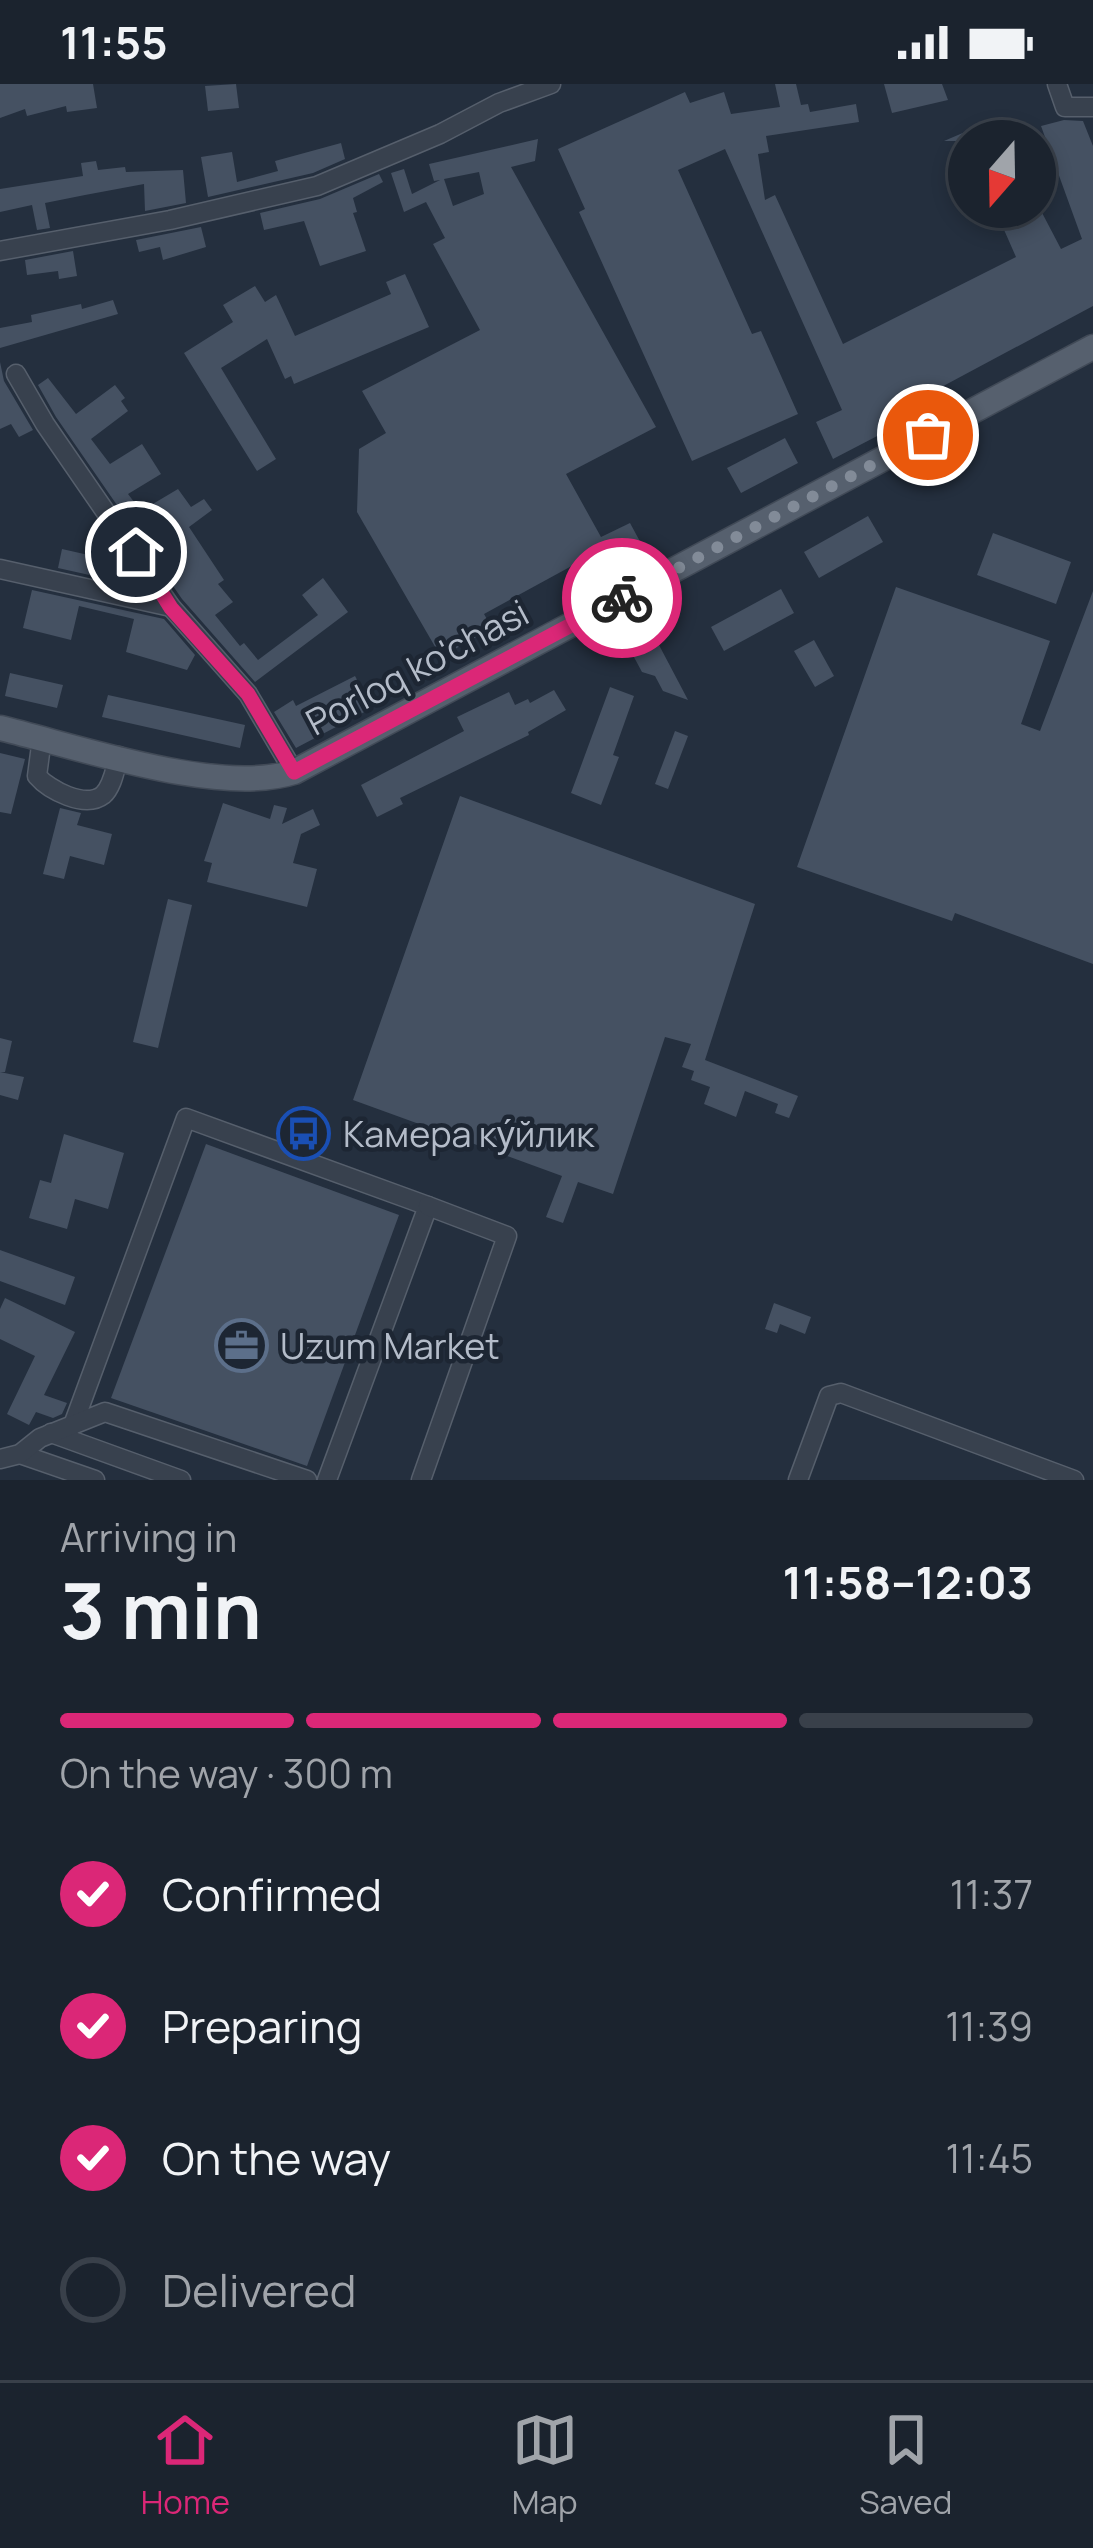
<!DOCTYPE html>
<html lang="en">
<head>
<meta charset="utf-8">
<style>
  :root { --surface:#1b232e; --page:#282f3a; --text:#f1f3f6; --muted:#a0a4aa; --line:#39404a; --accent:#db2777 }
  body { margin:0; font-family:Manrope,sans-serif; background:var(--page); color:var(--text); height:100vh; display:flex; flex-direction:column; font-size:45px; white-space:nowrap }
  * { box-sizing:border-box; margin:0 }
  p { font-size:39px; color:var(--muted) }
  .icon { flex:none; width:66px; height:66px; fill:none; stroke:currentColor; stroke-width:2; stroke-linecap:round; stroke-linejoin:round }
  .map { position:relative; height:1396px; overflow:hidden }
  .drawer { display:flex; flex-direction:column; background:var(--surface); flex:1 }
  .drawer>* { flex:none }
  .needle { width:78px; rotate:200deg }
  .buttons { position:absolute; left:948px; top:36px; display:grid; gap:24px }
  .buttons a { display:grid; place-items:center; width:108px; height:108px; border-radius:50%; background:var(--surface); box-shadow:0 6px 18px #0003,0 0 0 3px var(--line); font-size:60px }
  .pin { position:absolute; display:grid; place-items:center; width:102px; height:102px; color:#fff; margin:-51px; border:6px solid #fff; border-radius:50%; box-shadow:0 3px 12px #0007 }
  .courier { position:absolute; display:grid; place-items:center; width:120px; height:120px; margin:-60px; border:9px solid #db2777; border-radius:50%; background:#fff; color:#222; box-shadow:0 3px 15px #0007 }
  .summary em { font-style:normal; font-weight:700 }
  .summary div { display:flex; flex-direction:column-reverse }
  .summary { display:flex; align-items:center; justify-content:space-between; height:204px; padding:0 60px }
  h1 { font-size:78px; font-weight:700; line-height:90px }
  .bar { display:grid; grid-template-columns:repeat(4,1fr); gap:18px 12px; align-content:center; height:144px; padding:0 60px }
  .bar i { height:15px; border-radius:9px; background:var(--line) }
  .bar .selected { background:var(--accent) }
  .bar p { grid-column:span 4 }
  ol { padding:0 60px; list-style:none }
  li { display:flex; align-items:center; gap:36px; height:132px }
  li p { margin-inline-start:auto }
  li .icon { padding:12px; border-radius:50%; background:var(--accent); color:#fff; stroke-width:4 }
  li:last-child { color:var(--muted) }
  li i { width:66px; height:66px; border:6px solid var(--line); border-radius:50% }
  .status { display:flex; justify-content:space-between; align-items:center; height:84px; padding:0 60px; background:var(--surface); direction:ltr }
  .status svg { height:33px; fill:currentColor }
  .dock { display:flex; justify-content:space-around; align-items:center; height:168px; border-top:3px solid var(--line); background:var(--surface); font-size:33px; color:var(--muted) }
  .dock a { display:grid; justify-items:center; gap:6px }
  .dock .selected { color:var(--accent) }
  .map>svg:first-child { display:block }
  .building { fill:#455162; fill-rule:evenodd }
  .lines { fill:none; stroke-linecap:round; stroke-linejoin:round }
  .minor-casing { stroke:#565f6c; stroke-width:21 }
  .major-casing { stroke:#414a57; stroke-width:27 }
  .minor { stroke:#38414e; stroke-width:18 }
  .major { stroke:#56606e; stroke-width:24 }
  .done { stroke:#828b98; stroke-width:12; stroke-dasharray:0 21.6 }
  .route { stroke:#db2777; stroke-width:15 }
  .labels { text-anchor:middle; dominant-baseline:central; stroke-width:9; stroke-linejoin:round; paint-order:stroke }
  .street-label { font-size:36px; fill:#b4bcc9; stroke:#1d2633 }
  .poi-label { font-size:36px; fill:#b4bcc9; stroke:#1d2633; text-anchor:start }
</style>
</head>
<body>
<div class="status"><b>11:55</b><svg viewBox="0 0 49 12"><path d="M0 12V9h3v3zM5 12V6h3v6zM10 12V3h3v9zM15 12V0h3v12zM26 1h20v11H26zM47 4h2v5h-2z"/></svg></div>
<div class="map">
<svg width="1093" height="1396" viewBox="0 0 1093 1396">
  <rect width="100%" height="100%" fill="#242f3e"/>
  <g class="building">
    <path d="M 0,0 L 93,0 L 97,24 L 67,28 L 66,22 L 27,32 L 25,25 L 0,34 Z"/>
    <path d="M 236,0 L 239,24 L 208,27 L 205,2 Z"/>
    <path d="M 775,0 L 796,0 L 801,21 L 808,20 L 810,28 L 856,20 L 859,38 L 766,52 L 769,68 L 758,70 L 765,116 L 775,111 L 843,260 L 1016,173 L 994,123 L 1039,123 L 1061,165 L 1082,155 L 1041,42 L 1064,36 L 1083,37 L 1093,62 L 1093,222 L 878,337 L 883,349 L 833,375 L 816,338 L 842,326 L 725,65 L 678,86 L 752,250 L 761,247 L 798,330 L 692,377 L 579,128 L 585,125 L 558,65 L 685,8 L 690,19 L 724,8 L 731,30 L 780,23 Z"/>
    <path d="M 884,0 L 942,0 L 948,16 L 892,29 Z"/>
    <path d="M 1000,33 L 1010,57 L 944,57 Z"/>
    <path d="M 538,55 L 535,77 L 511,83 L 656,343 L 566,390 L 601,453 L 630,439 L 643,463 L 598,487 L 590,472 L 484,530 L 492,544 L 441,573 L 357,428 L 359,365 L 386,349 L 362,307 L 480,246 L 433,160 L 445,154 L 426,118 L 404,128 L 391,89 L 404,85 L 412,110 L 440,96 L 434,97 L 429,80 ZM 479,88 L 484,110 L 453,122 L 444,95 Z"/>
    <path d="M 341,59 L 345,75 L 313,89 L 208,113 L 201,73 L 232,68 L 237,98 L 278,87 L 275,77 Z"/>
    <path d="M 96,77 L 98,86 L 125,83 L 126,88 L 183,86 L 186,119 L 145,127 L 144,100 L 85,111 L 45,119 L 50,144 L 37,146 L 32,121 L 0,128 L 0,105 L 83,92 L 81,79 Z"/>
    <path d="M 379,90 L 383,98 L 353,114 L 357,128 L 353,129 L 366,167 L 320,182 L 304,137 L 264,146 L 260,129 L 320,115 Z"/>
    <path d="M 201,143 L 206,163 L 163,176 L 160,163 L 139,168 L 136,156 Z"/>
    <path d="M 73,167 L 77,192 L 59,195 L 58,187 L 27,191 L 25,176 Z"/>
    <path d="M 405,190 L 429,243 L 294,300 L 291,292 L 285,295 L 267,255 L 221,284 L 276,375 L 257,387 L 184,269 L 233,238 L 223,221 L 255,202 L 265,218 L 276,211 L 295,252 L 391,210 L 386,198 Z"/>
    <path d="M 113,216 L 118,230 L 0,264 L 0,244 L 32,238 L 31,231 L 81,220 L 82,225 Z"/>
    <path d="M 0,278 L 4,297 L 33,346 L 19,353 L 11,340 L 0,345 Z"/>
    <path d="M 48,294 L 76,330 L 115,301 L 125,314 L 121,317 L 128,327 L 91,355 L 110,380 L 142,360 L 161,390 L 128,410 L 141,427 L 178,405 L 191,423 L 204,415 L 212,426 L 189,443 L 224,496 L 218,500 L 233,518 L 215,531 L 240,562 L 244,559 L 258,576 L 318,531 L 302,511 L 323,494 L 348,528 L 255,598 L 182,515 L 56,333 L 38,301 Z"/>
    <path d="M 785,354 L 798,379 L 741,409 L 727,384 Z"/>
    <path d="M 868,432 L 883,458 L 819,494 L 804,468 Z"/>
    <path d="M 993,449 L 1071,478 L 1056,520 L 977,491 Z"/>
    <path d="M 62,465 L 124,479 L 121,498 L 58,484 Z"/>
    <path d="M 896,503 L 1050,557 L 1021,640 L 1040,647 L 1093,507 L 1093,880 L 955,829 L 952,837 L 797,783 Z"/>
    <path d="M 781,505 L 794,529 L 724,567 L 711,543 Z"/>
    <path d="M 32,506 L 164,535 L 195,571 L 187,586 L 126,568 L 134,535 L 79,522 L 71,556 L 23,544 Z"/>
    <path d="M 640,525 L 688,616 L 663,607 L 655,592 L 642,588 L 615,538 Z"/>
    <path d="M 814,556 L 834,592 L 815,603 L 794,567 Z"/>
    <path d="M 10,589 L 63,601 L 57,624 L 5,612 Z"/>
    <path d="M 355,592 L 372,624 L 296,664 L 274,628 L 293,616 L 296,622 Z"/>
    <path d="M 610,603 L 634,612 L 613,671 L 619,673 L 601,721 L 571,709 Z"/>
    <path d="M 554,606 L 566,626 L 528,648 L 529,651 L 400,714 L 403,720 L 377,733 L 361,701 L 464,647 L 457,633 L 509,608 L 515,621 L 528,615 L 530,619 Z"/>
    <path d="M 108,611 L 245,641 L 240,664 L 102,633 Z"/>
    <path d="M 675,647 L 688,652 L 668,705 L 655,700 Z"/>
    <path d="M 0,669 L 25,675 L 11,730 L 0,728 Z"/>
    <path d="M 460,712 L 755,820 L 705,976 L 798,1012 L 789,1034 L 775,1029 L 778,1020 L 745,1007 L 736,1033 L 704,1020 L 710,1003 L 691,996 L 694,987 L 682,983 L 691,960 L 665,953 L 613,1110 L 578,1098 L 563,1139 L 546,1133 L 562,1092 L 353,1016 Z"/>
    <path d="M 223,719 L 270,735 L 274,721 L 287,724 L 282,740 L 313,725 L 320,741 L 301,750 L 293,779 L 317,785 L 307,823 L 207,798 L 212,779 L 204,777 Z"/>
    <path d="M 60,724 L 81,729 L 77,741 L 112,750 L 104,781 L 70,772 L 64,795 L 43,790 Z"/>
    <path d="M 168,815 L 192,821 L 158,964 L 133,958 Z"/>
    <path d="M 0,954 L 12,957 L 5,988 L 0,988 L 24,993 L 18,1016 L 0,1011 Z"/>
    <path d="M 64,1050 L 124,1069 L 108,1125 L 75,1115 L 67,1145 L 29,1134 L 40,1096 L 51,1099 Z"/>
    <path d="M 206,1060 L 399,1131 L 307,1382 L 111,1314 Z"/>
    <path d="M 0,1166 L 75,1193 L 65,1221 L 0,1197 Z"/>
    <path d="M 5,1214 L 75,1248 L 44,1311 L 67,1319 L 62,1330 L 53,1334 L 36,1328 L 29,1341 L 7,1330 L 35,1272 L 0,1255 L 0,1225 Z"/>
    <path d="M 774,1219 L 811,1233 L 805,1250 L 780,1240 L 777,1249 L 765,1245 Z"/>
  </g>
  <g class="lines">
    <defs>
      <g id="minor">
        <path d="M 1057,0 L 1065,23 L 1093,23"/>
        <path d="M 0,167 L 170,136 L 317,102 L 440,50 L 499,19 L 551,0"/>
        <path d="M 16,290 L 45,340 L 171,523 L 248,610 L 294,688"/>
        <path d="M 0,485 L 171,523"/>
        <path d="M 42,654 L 37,692 C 49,706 85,725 103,711 C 113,702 115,684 119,672"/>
        <path d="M 73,1341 L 186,1034 L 428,1122 L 327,1396"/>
        <path d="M 51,1349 L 181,1396"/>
        <path d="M 20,1370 L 95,1396"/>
        <path d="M 0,1375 L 20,1370 L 40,1354 L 105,1328 L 307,1396"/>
        <path d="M 421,1396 L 507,1152 L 428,1122"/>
        <path d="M 798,1396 L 829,1312 L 841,1309 L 1074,1396"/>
      </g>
      <path id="major" d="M 0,644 C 79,663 219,712 294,688 L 1093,263"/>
    </defs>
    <use href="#minor" class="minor-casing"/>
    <use href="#major" class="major-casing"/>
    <use href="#minor" class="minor"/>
    <use href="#major" class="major"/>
  </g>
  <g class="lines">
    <path class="done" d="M 622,514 L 928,351"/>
    <path class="route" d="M 136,468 L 171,524 L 248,610 L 294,688 L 622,514"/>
  </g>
  <defs>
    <symbol id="bus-ring" viewBox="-11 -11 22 22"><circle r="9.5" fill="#1d2633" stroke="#1a4fb4" stroke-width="1.5"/><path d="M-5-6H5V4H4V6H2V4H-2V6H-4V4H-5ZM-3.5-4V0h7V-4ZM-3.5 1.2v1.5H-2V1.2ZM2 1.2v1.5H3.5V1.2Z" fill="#1a4fb4"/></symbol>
    <symbol id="office-ring" viewBox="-11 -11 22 22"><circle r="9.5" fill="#1d2633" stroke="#5c6f8a" stroke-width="1.5"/><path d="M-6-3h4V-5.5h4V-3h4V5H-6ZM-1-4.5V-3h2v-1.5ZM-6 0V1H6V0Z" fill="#5c6f8a"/></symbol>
  </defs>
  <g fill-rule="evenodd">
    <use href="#bus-ring" x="274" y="1020" width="59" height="59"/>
    <use href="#office-ring" x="212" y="1232" width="59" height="59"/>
  </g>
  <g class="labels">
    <g class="street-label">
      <text transform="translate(417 583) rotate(-28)">Porloq ko'chasi</text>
    </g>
    <g class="poi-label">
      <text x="343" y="1049">Камера ку́йлик</text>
      <text x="280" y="1261">Uzum Market</text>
    </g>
  </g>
</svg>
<div class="buttons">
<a><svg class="needle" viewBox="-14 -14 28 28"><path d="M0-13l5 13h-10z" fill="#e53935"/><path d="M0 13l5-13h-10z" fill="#a0a4aa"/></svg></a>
</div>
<div class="pin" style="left:928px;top:351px;background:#ea580c"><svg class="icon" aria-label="bag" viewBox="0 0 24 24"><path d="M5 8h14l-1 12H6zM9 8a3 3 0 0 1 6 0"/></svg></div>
<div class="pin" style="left:136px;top:468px;background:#1f2937"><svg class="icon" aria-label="home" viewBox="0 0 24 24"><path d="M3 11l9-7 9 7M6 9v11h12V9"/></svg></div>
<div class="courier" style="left:622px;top:514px"><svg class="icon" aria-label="bike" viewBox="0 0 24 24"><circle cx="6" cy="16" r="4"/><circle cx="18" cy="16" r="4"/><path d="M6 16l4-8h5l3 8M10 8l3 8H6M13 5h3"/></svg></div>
</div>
<section class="drawer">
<div class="summary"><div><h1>3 min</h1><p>Arriving in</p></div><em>11:58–12:03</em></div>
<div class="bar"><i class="selected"></i><i class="selected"></i><i class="selected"></i><i></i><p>On the way · 300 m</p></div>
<ol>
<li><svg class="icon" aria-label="check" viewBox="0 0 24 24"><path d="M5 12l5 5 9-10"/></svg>Confirmed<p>11:37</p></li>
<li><svg class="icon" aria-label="check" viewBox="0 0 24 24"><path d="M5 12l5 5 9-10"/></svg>Preparing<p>11:39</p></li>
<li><svg class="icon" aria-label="check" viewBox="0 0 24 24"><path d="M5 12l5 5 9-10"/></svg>On the way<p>11:45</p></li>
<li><i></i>Delivered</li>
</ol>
</section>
<nav class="dock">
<a class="selected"><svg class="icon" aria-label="home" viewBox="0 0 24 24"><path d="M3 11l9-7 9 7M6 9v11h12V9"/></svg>Home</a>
<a><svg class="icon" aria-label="map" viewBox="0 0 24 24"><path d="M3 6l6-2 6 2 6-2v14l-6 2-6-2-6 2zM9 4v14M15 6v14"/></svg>Map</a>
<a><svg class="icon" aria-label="saved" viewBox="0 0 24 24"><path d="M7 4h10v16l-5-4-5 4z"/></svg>Saved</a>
</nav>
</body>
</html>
